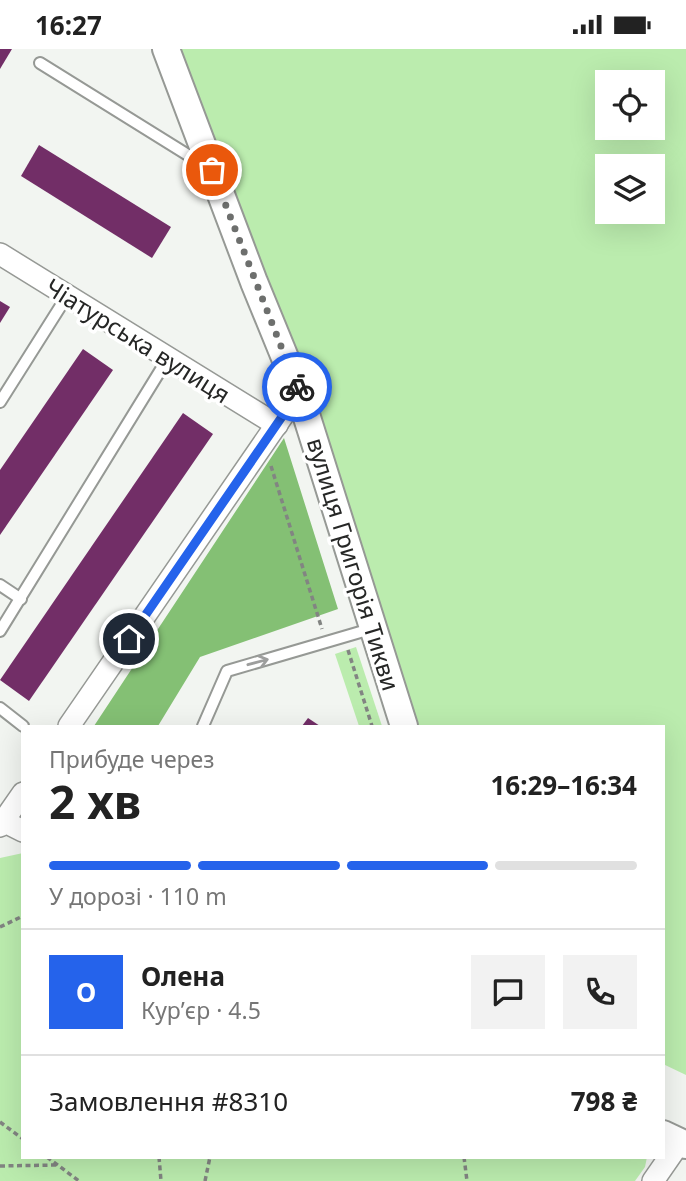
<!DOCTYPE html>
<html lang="uk">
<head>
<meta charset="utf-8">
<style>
  :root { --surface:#fff; --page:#f2f2f2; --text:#222; --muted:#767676; --line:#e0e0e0; --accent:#2563eb }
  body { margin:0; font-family:"Noto Sans",sans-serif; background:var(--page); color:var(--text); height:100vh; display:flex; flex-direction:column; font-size:26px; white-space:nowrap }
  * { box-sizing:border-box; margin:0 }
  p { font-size:23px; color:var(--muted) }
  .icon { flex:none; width:38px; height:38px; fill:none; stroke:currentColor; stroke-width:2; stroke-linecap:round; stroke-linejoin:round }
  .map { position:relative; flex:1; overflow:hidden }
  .drawer { position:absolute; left:21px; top:676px; width:644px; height:434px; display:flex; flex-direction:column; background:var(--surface); border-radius:0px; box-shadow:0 7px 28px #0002 }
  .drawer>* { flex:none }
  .tools { position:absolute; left:595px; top:21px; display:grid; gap:14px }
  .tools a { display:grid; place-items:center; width:70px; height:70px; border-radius:0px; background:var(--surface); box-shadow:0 7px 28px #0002; font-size:35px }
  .pin { position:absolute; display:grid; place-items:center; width:60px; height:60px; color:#fff; margin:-30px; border:4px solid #fff; border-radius:50%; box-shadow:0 2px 7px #0007 }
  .courier { position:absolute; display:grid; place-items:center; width:70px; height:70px; margin:-35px; border:5px solid #2563eb; border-radius:50%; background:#fff; color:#222; box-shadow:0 2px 9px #0007 }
  .head em { font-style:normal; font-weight:700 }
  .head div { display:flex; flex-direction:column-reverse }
  .head { display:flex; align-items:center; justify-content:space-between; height:119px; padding:0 28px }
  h1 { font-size:46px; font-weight:700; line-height:52px }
  .bar { display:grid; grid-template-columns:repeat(4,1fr); gap:10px 7px; align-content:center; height:84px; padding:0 28px }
  .bar i { height:9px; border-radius:5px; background:var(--line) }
  .bar .selected { background:var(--accent) }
  .bar p { grid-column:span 4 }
  .line { display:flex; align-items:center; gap:18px; padding:0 28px; border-top:2px solid var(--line) }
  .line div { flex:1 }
  .round { display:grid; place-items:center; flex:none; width:74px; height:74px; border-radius:0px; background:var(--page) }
  .status { display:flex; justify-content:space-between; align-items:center; height:49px; padding:0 35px; background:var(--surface); direction:ltr }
  .status svg { height:19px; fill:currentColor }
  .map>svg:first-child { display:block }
  .green { fill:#bbecae; fill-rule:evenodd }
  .forest { fill:#84c074 }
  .building { fill:#722e67 }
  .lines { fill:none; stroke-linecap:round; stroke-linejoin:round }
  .service-casing { stroke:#969995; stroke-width:14 }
  .minor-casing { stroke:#969995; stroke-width:24 }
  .tertiary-casing { stroke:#969995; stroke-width:30 }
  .path { stroke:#828482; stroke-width:3.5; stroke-dasharray:5 3.5; stroke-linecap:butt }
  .service { stroke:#fff; stroke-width:10 }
  .minor { stroke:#fff; stroke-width:21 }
  .tertiary { stroke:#fff; stroke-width:26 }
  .oneway { stroke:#9d9e9d }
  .done { stroke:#6d6f6d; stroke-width:7; stroke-dasharray:0 12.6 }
  .route { stroke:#2563eb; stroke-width:9 }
  .labels { text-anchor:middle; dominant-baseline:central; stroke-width:7; stroke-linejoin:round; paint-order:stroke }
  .street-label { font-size:24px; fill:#262726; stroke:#fff }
</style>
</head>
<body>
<div class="status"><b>16:27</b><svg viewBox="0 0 49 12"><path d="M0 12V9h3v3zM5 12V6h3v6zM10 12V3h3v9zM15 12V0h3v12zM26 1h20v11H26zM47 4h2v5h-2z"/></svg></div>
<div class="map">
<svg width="686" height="1132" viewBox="0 0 686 1132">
  <rect width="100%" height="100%" fill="#f2f5f1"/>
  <g class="green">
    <path d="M 165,0 L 686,0 L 686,1026 L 663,1015 L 663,677 L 413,677 ZM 607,33 L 653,33 L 653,79 L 607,79 ZM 607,117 L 653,117 L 653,163 L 607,163 Z"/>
    <path d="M 356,598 L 382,677 L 359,677 L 335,605 Z"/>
    <path d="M 23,804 L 23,1108 L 647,1108 L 645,1118 L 635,1132 L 0,1132 L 0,809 Z"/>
  </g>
  <path class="forest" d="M 284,389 L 338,560 L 200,608 L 158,677 L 94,677 Z"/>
  <g class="building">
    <path d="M 0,0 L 12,0 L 0,20 Z"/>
    <path d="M 39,96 L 171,178 L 152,209 L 21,127 Z"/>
    <path d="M 0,252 L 10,258 L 0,274 Z"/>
    <path d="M 83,300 L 113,321 L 0,486 L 0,421 Z"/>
    <path d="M 183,364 L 213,385 L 29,652 L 0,631 Z"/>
    <path d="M 308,669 L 320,677 L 302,677 Z"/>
  </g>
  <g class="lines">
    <defs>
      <g id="service">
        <path d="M 40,14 L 204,116"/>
        <path d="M 0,353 L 67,247"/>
        <path d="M 0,536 L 21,550"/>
        <path d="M 0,582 L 168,309"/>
        <path d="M 0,659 L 23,677"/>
        <path d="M 203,677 L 227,622 L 374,579"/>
      </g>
      <g id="minor">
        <path d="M 0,205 L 277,376"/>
        <path d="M 69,677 L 299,343"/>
        <path d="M 3,772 L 23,782"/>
        <path d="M 0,777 L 23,744"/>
        <path d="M 653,1132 L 680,1093"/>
      </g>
      <g id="tertiary">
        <path d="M 166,0 L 254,233 L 299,343 L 404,677"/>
        <path d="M 663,1085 L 686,1096"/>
      </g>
    </defs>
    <use href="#service" class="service-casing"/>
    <use href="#minor" class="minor-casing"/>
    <use href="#tertiary" class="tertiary-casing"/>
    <g class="path">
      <path d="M 271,417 L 322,580"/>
      <path d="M 348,601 L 372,677"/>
      <path d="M 0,878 L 23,867"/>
      <path d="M 0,1073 L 23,1090"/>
      <path d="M 47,1108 L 79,1132"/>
      <path d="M 159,1108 L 161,1132"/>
      <path d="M 464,1108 L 467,1132"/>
      <path d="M 0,1117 L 58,1116"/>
      <path d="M 205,1132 L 210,1108"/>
    </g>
    <use href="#service" class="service"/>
    <use href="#minor" class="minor"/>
    <use href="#tertiary" class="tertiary"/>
  </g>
  <defs><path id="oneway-shaft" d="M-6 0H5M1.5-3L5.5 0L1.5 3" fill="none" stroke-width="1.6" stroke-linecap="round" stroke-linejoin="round" transform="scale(1.75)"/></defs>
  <use class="oneway" href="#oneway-shaft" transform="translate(258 613) rotate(-15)"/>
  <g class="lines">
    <path class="done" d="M 212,121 L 297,338"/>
    <path class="route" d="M 129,590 L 299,343 L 297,338"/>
  </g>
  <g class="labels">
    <g class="street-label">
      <text transform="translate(138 291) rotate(32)">Чіатурська вулиця</text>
      <text transform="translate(354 515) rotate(73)">вулиця Григорія Тикви</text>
    </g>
  </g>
</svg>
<div class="tools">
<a><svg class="icon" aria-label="locate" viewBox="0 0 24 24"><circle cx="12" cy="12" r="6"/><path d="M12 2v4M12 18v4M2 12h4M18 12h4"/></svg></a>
<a><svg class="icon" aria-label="layers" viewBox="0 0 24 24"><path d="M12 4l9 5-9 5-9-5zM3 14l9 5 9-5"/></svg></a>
</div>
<div class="pin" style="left:212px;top:121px;background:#ea580c"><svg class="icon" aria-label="bag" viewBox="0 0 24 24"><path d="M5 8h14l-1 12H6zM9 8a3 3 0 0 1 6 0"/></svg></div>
<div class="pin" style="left:129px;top:590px;background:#1f2937"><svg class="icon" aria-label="home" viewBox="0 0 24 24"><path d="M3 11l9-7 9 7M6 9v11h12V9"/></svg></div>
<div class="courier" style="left:297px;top:338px"><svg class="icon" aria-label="bike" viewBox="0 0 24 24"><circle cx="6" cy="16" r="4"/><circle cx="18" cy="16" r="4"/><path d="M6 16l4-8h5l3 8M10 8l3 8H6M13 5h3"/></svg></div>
<section class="drawer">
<div class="head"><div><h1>2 хв</h1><p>Прибуде через</p></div><em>16:29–16:34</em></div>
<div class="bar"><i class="selected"></i><i class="selected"></i><i class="selected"></i><i></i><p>У дорозі · 110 m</p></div>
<div class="line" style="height:126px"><b class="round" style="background:var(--accent);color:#fff">О</b><div><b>Олена</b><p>Кур’єр · 4.5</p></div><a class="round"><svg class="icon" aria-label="chat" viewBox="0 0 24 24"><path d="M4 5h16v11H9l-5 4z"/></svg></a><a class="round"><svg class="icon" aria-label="phone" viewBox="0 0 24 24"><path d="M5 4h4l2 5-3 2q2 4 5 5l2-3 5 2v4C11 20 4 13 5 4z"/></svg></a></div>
<div class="line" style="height:91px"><div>Замовлення #8310</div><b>798 ₴</b></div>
</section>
</div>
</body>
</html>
